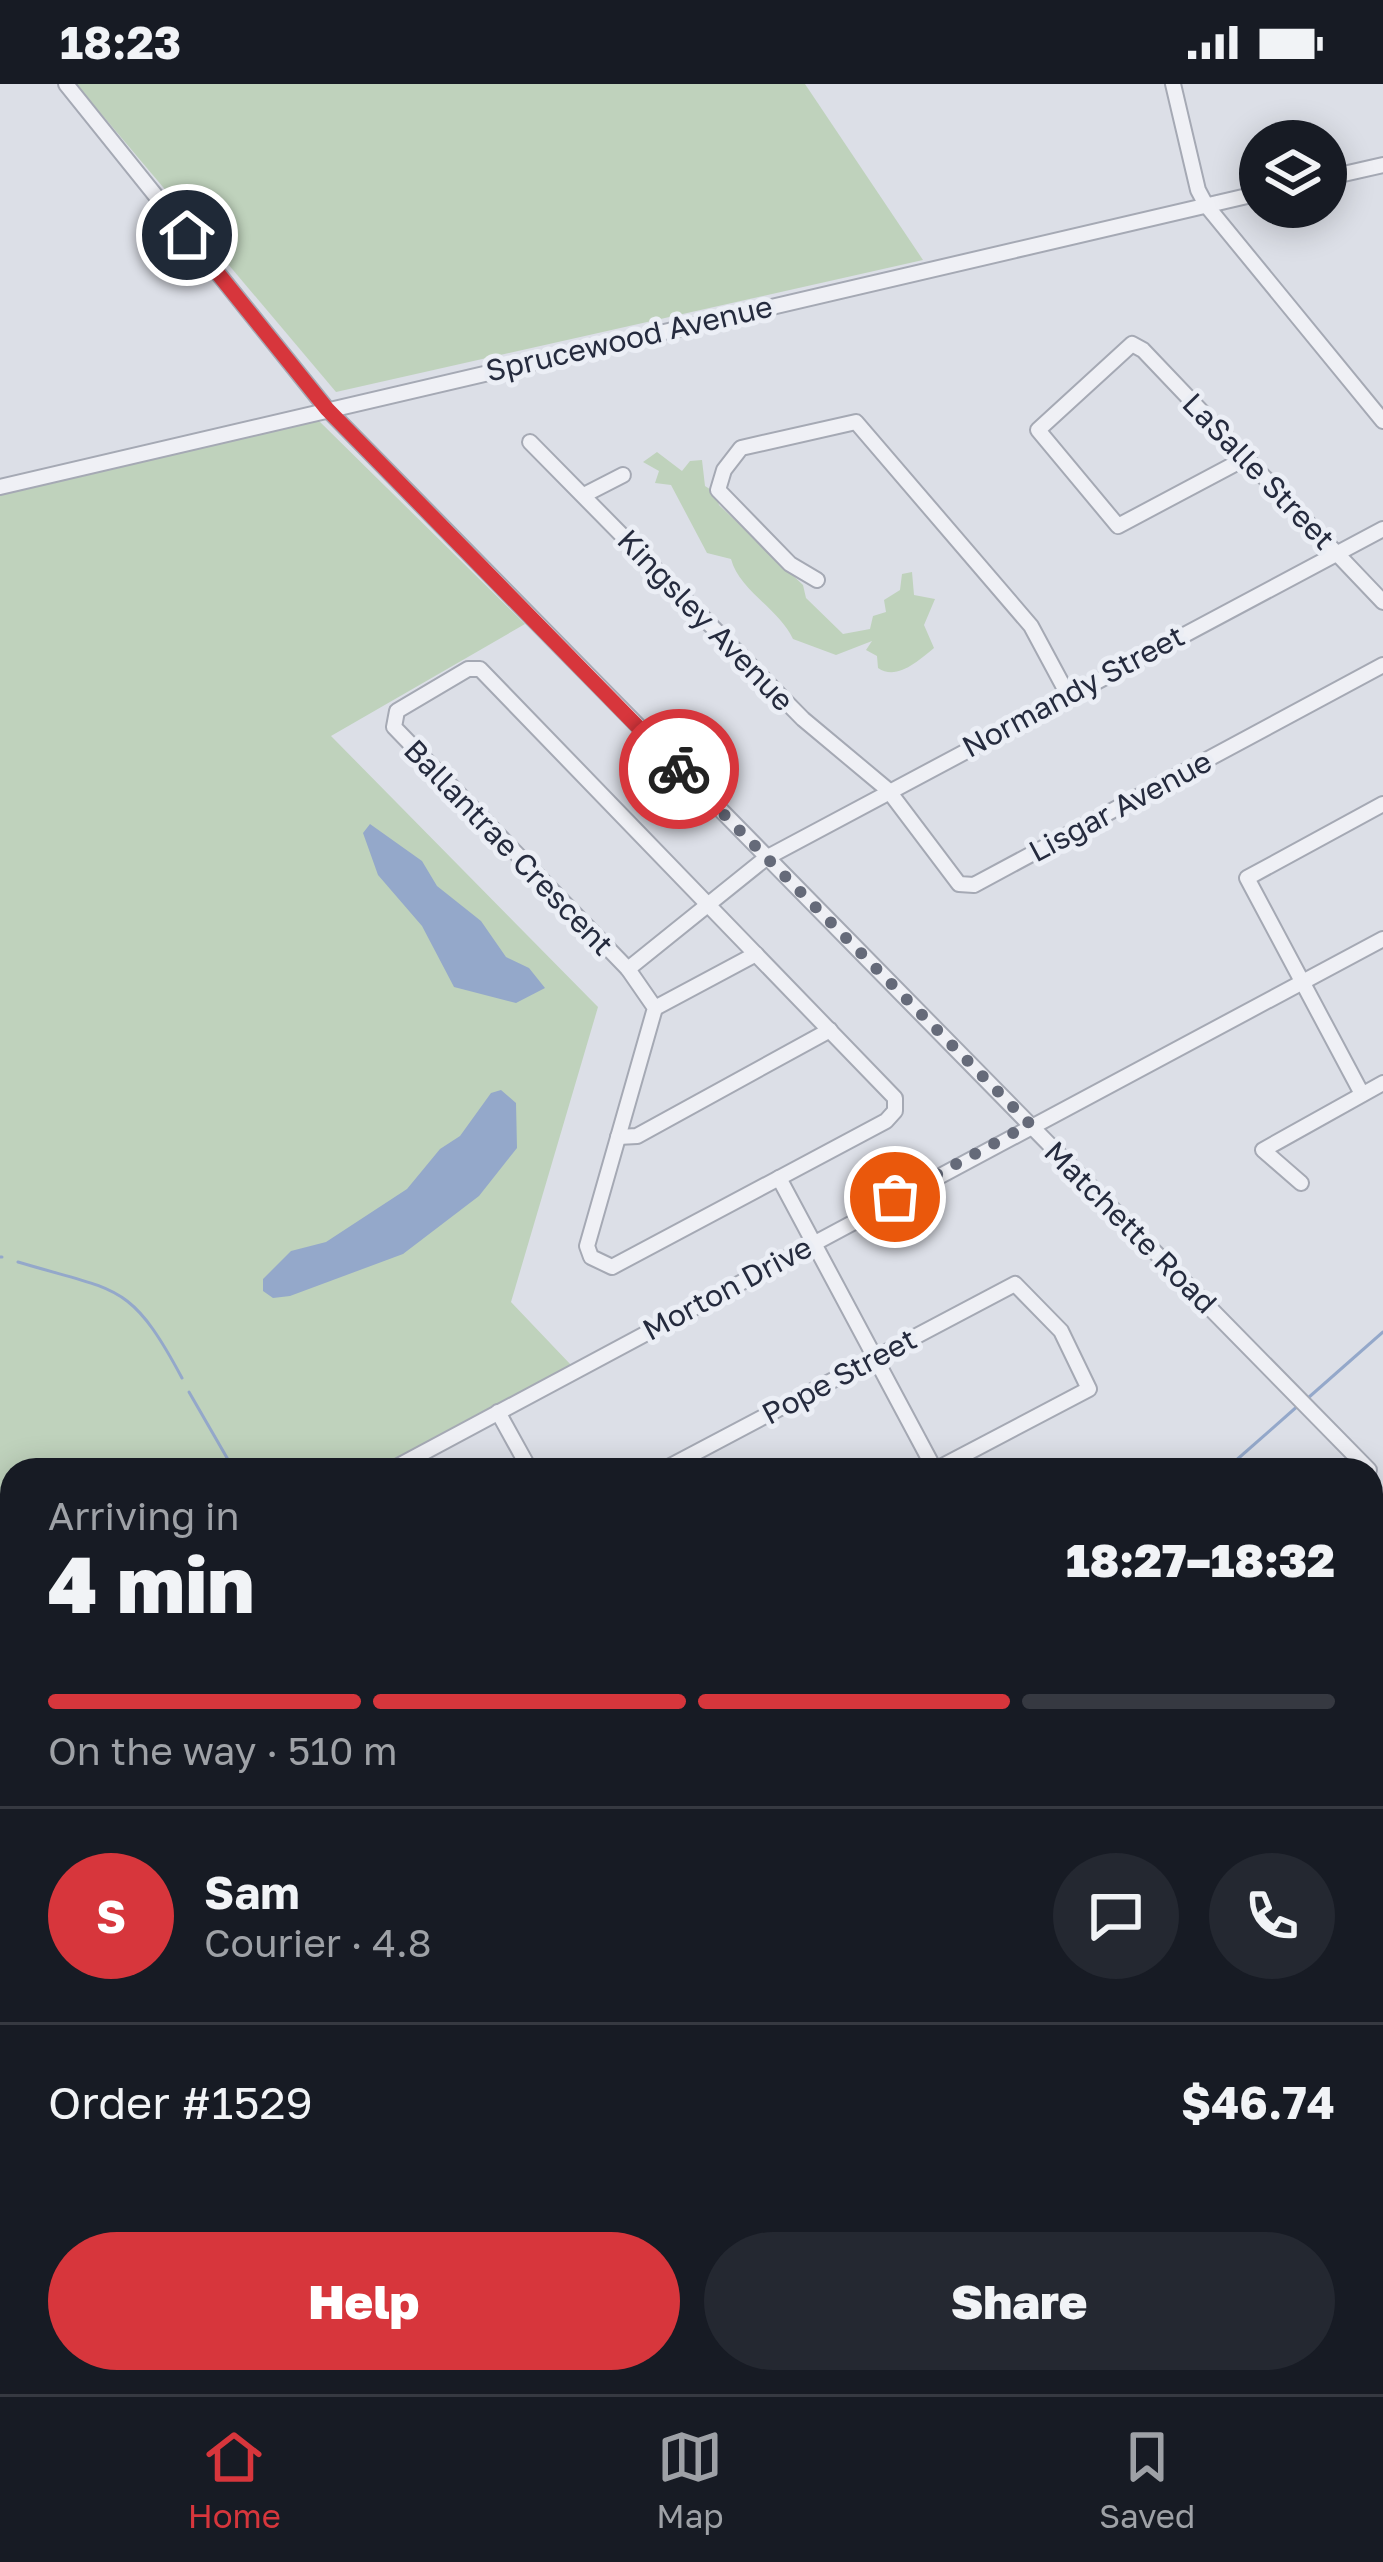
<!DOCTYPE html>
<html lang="en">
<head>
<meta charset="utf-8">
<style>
  :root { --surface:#171b24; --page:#242831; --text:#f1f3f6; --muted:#9ea1a6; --line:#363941; --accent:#d7363c }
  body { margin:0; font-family:"Golos Text",sans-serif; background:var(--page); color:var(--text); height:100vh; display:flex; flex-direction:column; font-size:45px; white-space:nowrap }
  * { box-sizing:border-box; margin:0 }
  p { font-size:39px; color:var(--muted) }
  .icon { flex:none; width:66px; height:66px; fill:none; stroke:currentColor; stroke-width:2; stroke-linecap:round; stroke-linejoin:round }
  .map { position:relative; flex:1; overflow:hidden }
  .panel { position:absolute; left:0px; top:1374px; width:1383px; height:936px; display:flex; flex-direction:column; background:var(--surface); border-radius:36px 36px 0 0; box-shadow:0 6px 30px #0003 }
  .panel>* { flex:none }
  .controls { position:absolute; left:1239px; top:36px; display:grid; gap:24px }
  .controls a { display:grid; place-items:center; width:108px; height:108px; border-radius:50%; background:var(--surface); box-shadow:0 6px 30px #0003; font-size:60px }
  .pin { position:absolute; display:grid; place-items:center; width:102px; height:102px; color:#fff; margin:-51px; border:6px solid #fff; border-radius:50%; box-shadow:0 3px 12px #0007 }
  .courier { position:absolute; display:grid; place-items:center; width:120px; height:120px; margin:-60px; border:9px solid #d7363c; border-radius:50%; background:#fff; color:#222; box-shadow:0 3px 15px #0007 }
  .overview em { font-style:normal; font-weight:800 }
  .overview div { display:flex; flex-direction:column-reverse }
  .overview { display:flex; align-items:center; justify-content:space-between; height:204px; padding:0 48px }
  h1 { font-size:78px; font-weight:800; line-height:90px }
  .bar { display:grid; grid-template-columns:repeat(4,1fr); gap:18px 12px; align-content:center; height:144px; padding:0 48px }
  .bar i { height:15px; border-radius:9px; background:var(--line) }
  .bar .selected { background:var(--accent) }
  .bar p { grid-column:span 4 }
  .line { display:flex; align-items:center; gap:30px; padding:0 48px; border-top:3px solid var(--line) }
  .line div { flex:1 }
  .round { display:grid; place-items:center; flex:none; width:126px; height:126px; border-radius:63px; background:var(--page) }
  .primary-button { display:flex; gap:24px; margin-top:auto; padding:24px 48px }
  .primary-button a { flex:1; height:138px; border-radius:72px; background:var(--accent); color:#fff; font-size:48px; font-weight:800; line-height:138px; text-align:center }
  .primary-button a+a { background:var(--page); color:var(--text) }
  .status { display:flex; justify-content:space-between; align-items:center; height:84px; padding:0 60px; background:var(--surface); direction:ltr }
  .status svg { height:33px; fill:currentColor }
  .menu { display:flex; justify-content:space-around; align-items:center; height:168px; border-top:3px solid var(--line); background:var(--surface); font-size:33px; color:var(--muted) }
  .menu a { display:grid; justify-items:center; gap:6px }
  .menu .selected { color:var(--accent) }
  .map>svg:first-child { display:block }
  .green { fill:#bfd2bc }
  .water { fill:#94a8ca }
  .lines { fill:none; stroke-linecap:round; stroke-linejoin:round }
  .stream { stroke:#94a8ca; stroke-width:3 }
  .minor-casing { stroke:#a5a9b4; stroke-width:18 }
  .minor { stroke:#eff0f5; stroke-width:14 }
  .rail { stroke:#747c92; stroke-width:3; stroke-dasharray:6 12; stroke-linecap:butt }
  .done { stroke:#656a79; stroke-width:12; stroke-dasharray:0 21.6 }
  .route { stroke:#d7363c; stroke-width:15 }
  .labels { text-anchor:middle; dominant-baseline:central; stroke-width:10; stroke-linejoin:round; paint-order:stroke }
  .street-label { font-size:30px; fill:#252b3e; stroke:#ebeef5 }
</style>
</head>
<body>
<div class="status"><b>18:23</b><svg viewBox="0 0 49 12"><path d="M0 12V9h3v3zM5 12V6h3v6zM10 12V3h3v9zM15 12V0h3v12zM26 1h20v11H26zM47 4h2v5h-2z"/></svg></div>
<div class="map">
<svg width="1383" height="2310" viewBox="0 0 1383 2310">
  <rect width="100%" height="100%" fill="#dcdfe7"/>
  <g class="green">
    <path d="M 76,0 L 805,0 L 923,176 L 336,308 Z"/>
    <path d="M 317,335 L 525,540 L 331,652 L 598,923 L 511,1218 L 571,1281 L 375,1386 L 12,1386 L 12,1580 L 0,1587 L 0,406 Z"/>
    <path d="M 657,368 L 682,387 L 690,377 L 702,376 L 705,402 L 716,409 L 719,421 L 803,501 L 806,514 L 843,550 L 870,545 L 873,532 L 886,528 L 884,516 L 900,506 L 902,490 L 912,488 L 914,511 L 935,515 L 924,541 L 934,564 C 918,577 897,597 878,584 L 877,572 L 866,566 L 872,557 L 836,571 L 793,555 C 779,525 739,506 731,475 L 707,469 L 671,401 L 655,399 L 659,387 L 643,378 Z"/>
    <path d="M 1371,1929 L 1383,1939 L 1383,2091 L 1371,2097 Z"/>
  </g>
  <g class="water">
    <path d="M 370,740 L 422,777 L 437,802 L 481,837 L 506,873 L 529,884 L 545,904 L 516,919 L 454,903 L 422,842 L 378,791 L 363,749 Z"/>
    <path d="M 501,1006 L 516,1019 L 517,1064 L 479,1112 L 403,1170 L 290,1212 L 273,1214 L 263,1207 L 263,1195 L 291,1167 L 326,1158 L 407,1105 L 440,1065 L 460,1052 L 491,1009 Z"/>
    <path d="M 192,2298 L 244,2298 L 273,2310 L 169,2310 Z"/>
  </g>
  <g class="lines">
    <g class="stream">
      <path d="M 0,1173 L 2,1173"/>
      <path d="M 18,1178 C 118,1208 130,1197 182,1294"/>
      <path d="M 189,1308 L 234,1386"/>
      <path d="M 1308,1314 L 1383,1248"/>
      <path d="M 1225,1386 L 1300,1320"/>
      <path d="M 1371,2142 L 1383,2143"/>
      <path d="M 787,2298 L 793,2310"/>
      <path d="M 554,2310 L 577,2298"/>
    </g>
    <defs>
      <g id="minor">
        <path d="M 66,0 L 327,325 L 1369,1386"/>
        <path d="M 1173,0 L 1198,106 L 1206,121 L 1383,337"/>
        <path d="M 1326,94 L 1383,81"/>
        <path d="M 530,358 L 803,635 L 888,706 L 959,800 L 974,801 L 1383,581"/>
        <path d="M 1246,374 L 1118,442 L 1038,346 L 1132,260 L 1143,266 L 1383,518"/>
        <path d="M 0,403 L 1260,109"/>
        <path d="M 584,411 L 623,391"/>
        <path d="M 817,496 L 790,480 L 718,406 L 724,386 L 741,364 L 856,338 L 1031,542 L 1067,609"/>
        <path d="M 468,585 L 480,585 L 895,1014 L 895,1027 L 886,1037 L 612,1183 L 591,1173 L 587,1162 L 655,924 L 628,885 L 394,643 L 397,627 Z"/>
        <path d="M 628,885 L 766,774 L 1383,445"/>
        <path d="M 655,924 L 756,870"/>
        <path d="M 1362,1010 L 1247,794 L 1383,720"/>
        <path d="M 618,1053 L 637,1052 L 830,946"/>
        <path d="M 779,1094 L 935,1386"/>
        <path d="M 1301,1099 L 1263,1066 L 1383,999"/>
        <path d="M 498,1328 L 530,1386"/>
        <path d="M 391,1386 L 1383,855"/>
        <path d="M 663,1386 L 1015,1200 L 1061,1247 L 1089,1305 L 935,1386"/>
        <path d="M 1371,1456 L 1383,1449"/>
        <path d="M 0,1596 L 12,1589"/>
        <path d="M 1371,1619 L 1383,1613"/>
        <path d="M 0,1691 L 12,1685"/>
        <path d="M 1383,1789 L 1372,1806 L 1383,1831"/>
        <path d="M 0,1849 L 12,1845"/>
        <path d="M 0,2002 L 12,1999"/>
        <path d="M 0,2146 L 12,2144"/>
        <path d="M 1371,2240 L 1383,2233"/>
        <path d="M 988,2298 L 994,2310"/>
        <path d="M 1164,2298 L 1171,2310"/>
        <path d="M 129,2310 L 152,2298"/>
        <path d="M 1242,2310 L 1264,2298"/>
      </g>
    </defs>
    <use href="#minor" class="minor-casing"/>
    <use href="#minor" class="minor"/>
    <g class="rail">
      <path d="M 1371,2244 L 1383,2258"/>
      <path d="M 0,2247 L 12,2246"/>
    </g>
  </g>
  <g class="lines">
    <path class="done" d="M 679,685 L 1030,1040 L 895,1113"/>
    <path class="route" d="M 187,151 L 327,325 L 679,685"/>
  </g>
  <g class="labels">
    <g class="street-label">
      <text transform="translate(629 254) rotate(-13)">Sprucewood Avenue</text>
      <text transform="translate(1259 387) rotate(46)">LaSalle Street</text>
      <text transform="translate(706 536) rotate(46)">Kingsley Avenue</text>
      <text transform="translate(1073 607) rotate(-28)">Normandy Street</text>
      <text transform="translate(1120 722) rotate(-28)">Lisgar Avenue</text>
      <text transform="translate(509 763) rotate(46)">Ballantrae Crescent</text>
      <text transform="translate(1131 1143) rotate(45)">Matchette Road</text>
      <text transform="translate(727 1204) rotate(-28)">Morton Drive</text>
      <text transform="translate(839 1292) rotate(-28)">Pope Street</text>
    </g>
  </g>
</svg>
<div class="controls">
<a><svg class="icon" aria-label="layers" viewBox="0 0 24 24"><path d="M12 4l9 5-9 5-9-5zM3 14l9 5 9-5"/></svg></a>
</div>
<div class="pin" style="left:895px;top:1113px;background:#ea580c"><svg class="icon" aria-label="bag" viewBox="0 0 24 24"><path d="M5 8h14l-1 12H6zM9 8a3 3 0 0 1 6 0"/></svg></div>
<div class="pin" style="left:187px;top:151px;background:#1f2937"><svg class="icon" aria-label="home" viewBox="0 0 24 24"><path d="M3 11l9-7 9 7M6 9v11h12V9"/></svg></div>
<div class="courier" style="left:679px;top:685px"><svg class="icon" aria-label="bike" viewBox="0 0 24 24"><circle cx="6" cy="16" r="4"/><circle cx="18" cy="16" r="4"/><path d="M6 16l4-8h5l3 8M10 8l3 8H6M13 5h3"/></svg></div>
<section class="panel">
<div class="overview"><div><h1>4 min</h1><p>Arriving in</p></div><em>18:27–18:32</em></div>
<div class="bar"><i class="selected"></i><i class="selected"></i><i class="selected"></i><i></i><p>On the way · 510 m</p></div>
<div class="line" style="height:216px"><b class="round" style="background:var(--accent);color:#fff">S</b><div><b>Sam</b><p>Courier · 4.8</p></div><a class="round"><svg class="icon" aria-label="chat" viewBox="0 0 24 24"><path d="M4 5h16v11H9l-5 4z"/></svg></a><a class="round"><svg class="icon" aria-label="phone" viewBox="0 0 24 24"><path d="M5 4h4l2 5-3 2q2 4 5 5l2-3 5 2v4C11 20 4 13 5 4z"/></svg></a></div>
<div class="line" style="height:156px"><div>Order #1529</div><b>$46.74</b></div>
<div class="primary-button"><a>Help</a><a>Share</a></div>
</section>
</div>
<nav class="menu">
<a class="selected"><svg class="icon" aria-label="home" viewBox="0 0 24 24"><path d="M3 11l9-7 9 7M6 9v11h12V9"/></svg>Home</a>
<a><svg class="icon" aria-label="map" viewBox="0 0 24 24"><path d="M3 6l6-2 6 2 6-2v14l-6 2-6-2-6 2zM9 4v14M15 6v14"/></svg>Map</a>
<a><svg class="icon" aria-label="saved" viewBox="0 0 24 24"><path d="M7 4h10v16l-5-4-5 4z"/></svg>Saved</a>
</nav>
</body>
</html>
